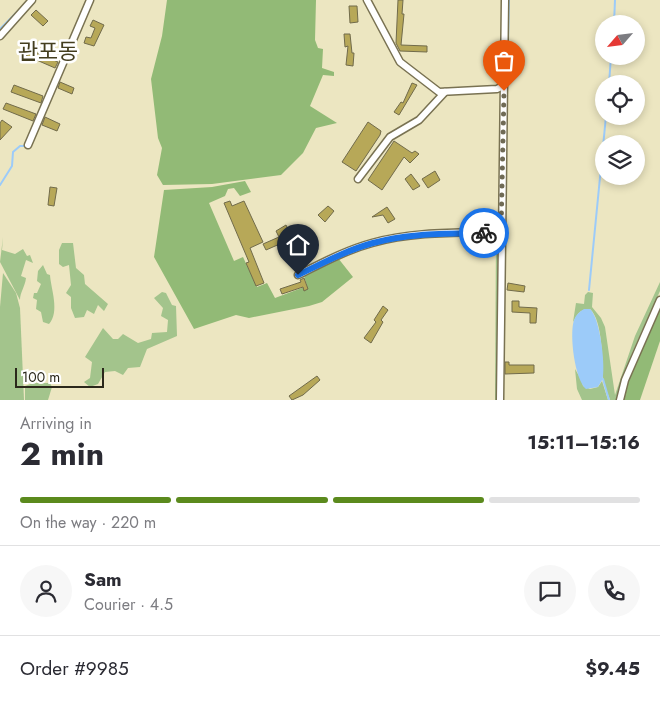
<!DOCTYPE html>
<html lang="en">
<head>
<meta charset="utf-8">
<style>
  :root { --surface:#fff; --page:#f7f7f7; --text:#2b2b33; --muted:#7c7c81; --line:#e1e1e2; --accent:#5b8a1d }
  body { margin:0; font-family:Jost,"Noto Sans KR",sans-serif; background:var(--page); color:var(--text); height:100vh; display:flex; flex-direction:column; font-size:19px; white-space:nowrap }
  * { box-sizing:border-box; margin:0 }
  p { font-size:16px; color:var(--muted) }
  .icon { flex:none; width:28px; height:28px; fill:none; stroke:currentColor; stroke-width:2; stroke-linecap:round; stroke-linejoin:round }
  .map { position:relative; height:400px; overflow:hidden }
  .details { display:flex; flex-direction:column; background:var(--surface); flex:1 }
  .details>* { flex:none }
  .needle { width:32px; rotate:242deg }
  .tools { position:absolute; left:595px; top:15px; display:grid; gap:10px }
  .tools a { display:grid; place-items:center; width:50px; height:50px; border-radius:50%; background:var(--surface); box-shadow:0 2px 8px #0003; font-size:25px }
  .scale { position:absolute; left:15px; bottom:12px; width:89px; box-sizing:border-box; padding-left:5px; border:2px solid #2b281b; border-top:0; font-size:14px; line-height:18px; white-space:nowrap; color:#2b281b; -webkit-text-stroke:4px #fff; paint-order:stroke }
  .pin { position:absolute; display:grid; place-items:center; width:42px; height:42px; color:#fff; margin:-51px -21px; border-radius:50% 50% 50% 0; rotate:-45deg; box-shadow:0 0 5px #0007 }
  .pin .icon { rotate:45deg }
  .courier { position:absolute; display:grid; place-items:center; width:50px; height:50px; margin:-25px; border:4px solid #1a73e8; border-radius:50%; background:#fff; color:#222; box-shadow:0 1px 6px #0007 }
  .head em { font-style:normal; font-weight:700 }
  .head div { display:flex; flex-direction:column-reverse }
  .head { display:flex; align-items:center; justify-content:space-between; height:85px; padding:0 20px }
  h1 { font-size:32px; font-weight:700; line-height:38px }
  .bar { display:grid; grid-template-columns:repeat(4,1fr); gap:8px 5px; align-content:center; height:60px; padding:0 20px }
  .bar i { height:6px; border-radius:4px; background:var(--line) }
  .bar .selected { background:var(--accent) }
  .bar p { grid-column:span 4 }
  .line { display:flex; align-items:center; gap:12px; padding:0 20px; border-top:1px solid var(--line) }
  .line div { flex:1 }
  .round { display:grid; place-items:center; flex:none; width:52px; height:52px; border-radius:26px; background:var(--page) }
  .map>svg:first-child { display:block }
  .green { fill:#a3c48c }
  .forest { fill:#92ba76 }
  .water { fill:#9ccbf9 }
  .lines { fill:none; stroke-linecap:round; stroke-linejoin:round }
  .stream { stroke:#9ccbf9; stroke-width:2 }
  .building { fill:#b7a858; stroke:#716b4b }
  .street-casing { stroke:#797252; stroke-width:9 }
  .street { stroke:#fff; stroke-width:6 }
  .done { stroke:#6f6a55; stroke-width:5; stroke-dasharray:0 9 }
  .route { stroke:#1a73e8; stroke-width:6 }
  .labels { text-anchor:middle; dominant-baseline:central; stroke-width:5; stroke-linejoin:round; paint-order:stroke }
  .quarter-label { font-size:22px; fill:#443e1f; stroke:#fff }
</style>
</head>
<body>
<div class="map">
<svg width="660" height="400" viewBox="0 0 660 400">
  <rect width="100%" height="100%" fill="#ece6c1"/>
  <g class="green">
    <path d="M 496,235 L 498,235 L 497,400 L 495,400 Z"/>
    <path d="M 3,237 L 2,250 L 15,254 L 23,249 L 27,256 L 30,255 L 33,263 L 26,260 L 21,276 L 26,278 C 25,287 20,292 20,300 L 0,262 Z"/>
    <path d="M 62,243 L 73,243 L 76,268 L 84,275 L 85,284 L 108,304 L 104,311 L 98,305 L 94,314 L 87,310 L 84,317 L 75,318 L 71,308 L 71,297 L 66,293 L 71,285 L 69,265 L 63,267 L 59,264 L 59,250 Z"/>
    <path d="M 43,265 L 47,274 L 50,275 C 51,289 60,312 49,324 L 43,322 L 41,312 L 36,309 L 37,300 L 33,298 L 34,293 L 37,293 L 41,284 L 37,281 L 38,271 Z"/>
    <path d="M 3,273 L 16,293 L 20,308 L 24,400 L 0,400 L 0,307 Z"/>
    <path d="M 660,282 L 660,291 L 632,353 L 617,400 L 610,400 C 608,393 603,385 603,377 C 602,361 603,321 590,309 C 580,308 577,315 573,322 L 576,303 L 584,304 L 585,295 L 588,292 L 593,293 L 592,307 L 601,318 L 605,327 L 615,395 L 635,336 Z"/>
    <path d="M 162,292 L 166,293 L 172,305 L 176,306 L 177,336 L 147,349 L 140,367 L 128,368 L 123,375 L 115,371 L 105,372 L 98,384 L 90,387 L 84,382 L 90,378 L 92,362 L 85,357 L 103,328 L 113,339 L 118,339 L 123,334 L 138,343 L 151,339 L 152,333 L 167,332 L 168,320 L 161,316 L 163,308 L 154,298 Z"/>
    <path d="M 575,369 L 582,381 L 583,386 L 590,389 L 598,387 L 602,381 L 608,400 L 582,400 L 577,389 Z"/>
    <path d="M 33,383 L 50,383 L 52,387 L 48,400 L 25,400 L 25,386 Z"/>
  </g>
  <g class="forest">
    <path d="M 167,0 L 316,0 L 315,40 L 318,48 L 323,49 L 322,68 L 334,72 L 334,76 L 323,75 L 310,106 L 337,123 L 316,128 L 303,153 L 281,175 L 212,184 L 163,185 L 157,175 L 162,148 L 158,138 L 151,79 L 162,36 Z"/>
    <path d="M 245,181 L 251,192 L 240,196 L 234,188 L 228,189 L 225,196 L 209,203 L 234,261 L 243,257 L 257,287 L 267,283 L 275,298 L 307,286 L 304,276 L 338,258 L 353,277 L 322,302 L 309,306 L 249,318 L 236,315 L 194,329 L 154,257 L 164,190 L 212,187 Z"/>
    <path d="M 660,309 L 660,341 L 640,400 L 623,400 L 627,380 Z"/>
  </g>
  <path class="water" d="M 584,309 L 590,309 C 600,318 605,362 603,376 C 603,380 600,383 598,387 L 586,389 C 575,380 569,335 574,320 C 576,315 579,312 584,309 Z"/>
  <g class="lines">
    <g class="stream">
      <path d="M 614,24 L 615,0"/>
      <path d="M 0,29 L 18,11"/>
      <path d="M 609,84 L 611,56"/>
      <path d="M 507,87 L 509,0"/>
      <path d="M 0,185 L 12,166 L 13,152 L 20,146 L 26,146"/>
      <path d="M 589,290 L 606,116"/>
      <path d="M 603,379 L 609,400"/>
    </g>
  </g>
  <g class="building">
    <path d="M 398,0 L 403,0 L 402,14 L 404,14 L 401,45 L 427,46 L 427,52 L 400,51 L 396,43 Z"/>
    <path d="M 349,6 L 357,6 L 358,22 L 350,23 Z"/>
    <path d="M 36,10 L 48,21 L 43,26 L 31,15 Z"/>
    <path d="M 93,20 L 104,25 L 94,46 L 84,43 L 86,37 L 91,38 L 95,28 L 90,26 Z"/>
    <path d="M 344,34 L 350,34 L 352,53 L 354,53 L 353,66 L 346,65 L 348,46 L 345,47 Z"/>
    <path d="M 28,49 L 58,62 L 55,68 L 25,55 Z"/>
    <path d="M 60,82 L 74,88 L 72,94 L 58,88 Z"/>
    <path d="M 412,83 L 417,85 L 399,115 L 394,112 L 401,102 L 403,103 Z"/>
    <path d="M 14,85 L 43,96 L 41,103 L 11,92 Z"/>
    <path d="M 6,103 L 36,114 L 33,121 L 3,109 Z"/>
    <path d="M 45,117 L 60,124 L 57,131 L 42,125 Z"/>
    <path d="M 2,120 L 12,127 L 0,140 L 0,123 Z"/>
    <path d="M 368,122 L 381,131 L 380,135 L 356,171 L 342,162 Z"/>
    <path d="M 394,141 L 412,153 L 415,151 L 419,154 L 410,163 L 404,157 L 382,190 L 368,180 Z"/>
    <path d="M 435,171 L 440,180 L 428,188 L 422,179 Z"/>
    <path d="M 411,174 L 420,186 L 413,190 L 405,179 Z"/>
    <path d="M 50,187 L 57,188 L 54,206 L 48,205 Z"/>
    <path d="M 230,201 L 232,206 L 244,201 L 263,242 L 250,248 L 264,283 L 256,286 L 246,263 L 249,262 L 224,203 Z"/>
    <path d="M 328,206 L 334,211 L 325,222 L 318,215 Z"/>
    <path d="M 387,207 L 395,219 L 388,223 L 383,215 L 372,217 Z"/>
    <path d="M 286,225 L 306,264 L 296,269 L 282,243 L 266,250 L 263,244 L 279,237 L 276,231 Z"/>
    <path d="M 304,278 L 308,289 L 304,291 L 303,287 L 282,294 L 280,289 L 301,282 L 300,280 Z"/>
    <path d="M 508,283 L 525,286 L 524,292 L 507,290 Z"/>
    <path d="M 512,301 L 519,301 L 519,307 L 537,308 L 536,323 L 530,323 L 530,313 L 512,312 Z"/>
    <path d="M 383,306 L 388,310 L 381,320 L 383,322 L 371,343 L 364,338 L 376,322 L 374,320 Z"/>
    <path d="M 505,362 L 509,362 L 509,365 L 534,365 L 534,373 L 505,374 Z"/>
    <path d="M 317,376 L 320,380 L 303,395 L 292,400 L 289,396 Z"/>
  </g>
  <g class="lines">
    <defs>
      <g id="street">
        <path d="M 367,0 L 400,62 L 439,92 L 497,89 L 503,86"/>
        <path d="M 0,36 L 32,0"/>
        <path d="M 28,145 L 90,0"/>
        <path d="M 358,179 L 390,137 L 419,120 L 445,92"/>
        <path d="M 298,275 C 322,263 346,250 372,243 C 414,231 458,233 501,232"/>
        <path d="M 500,400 L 505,0"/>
        <path d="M 620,400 L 625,380 L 660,300"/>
      </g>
    </defs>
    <use href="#street" class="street-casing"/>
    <use href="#street" class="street"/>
  </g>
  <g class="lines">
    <path class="done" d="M 484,233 L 501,232 L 504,91"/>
    <path class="route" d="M 298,275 C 323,263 347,250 373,243 C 409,233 446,234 484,233"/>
  </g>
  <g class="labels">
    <g class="quarter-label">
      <text x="48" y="51">관포동</text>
    </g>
  </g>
</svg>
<div class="tools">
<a><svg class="needle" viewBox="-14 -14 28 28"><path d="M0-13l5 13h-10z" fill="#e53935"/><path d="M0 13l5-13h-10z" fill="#7c7c81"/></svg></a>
<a><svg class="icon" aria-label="locate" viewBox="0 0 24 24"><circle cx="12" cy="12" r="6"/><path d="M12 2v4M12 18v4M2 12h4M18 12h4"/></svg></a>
<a><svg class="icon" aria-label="layers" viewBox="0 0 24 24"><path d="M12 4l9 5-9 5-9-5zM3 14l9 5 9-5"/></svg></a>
</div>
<div class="scale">100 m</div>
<div class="pin" style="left:504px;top:91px;background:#ea580c"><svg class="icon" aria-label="bag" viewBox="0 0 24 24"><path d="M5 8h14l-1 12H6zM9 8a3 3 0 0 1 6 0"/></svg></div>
<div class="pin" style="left:298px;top:275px;background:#1f2937"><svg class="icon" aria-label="home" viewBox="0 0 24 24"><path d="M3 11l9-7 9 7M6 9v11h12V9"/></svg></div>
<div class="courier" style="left:484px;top:233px"><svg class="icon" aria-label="bike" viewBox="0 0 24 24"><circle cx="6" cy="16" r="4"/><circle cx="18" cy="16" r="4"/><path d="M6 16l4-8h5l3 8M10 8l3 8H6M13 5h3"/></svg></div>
</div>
<section class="details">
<div class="head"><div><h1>2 min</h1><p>Arriving in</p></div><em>15:11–15:16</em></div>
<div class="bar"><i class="selected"></i><i class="selected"></i><i class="selected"></i><i></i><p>On the way · 220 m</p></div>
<div class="line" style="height:90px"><a class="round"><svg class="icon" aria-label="person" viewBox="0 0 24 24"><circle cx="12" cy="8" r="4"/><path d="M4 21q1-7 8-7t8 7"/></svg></a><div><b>Sam</b><p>Courier · 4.5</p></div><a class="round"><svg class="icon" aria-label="chat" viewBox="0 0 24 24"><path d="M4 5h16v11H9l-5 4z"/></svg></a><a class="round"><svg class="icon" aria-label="phone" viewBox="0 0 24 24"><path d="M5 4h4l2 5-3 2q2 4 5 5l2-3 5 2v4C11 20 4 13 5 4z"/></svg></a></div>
<div class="line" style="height:65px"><div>Order #9985</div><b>$9.45</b></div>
</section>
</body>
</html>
